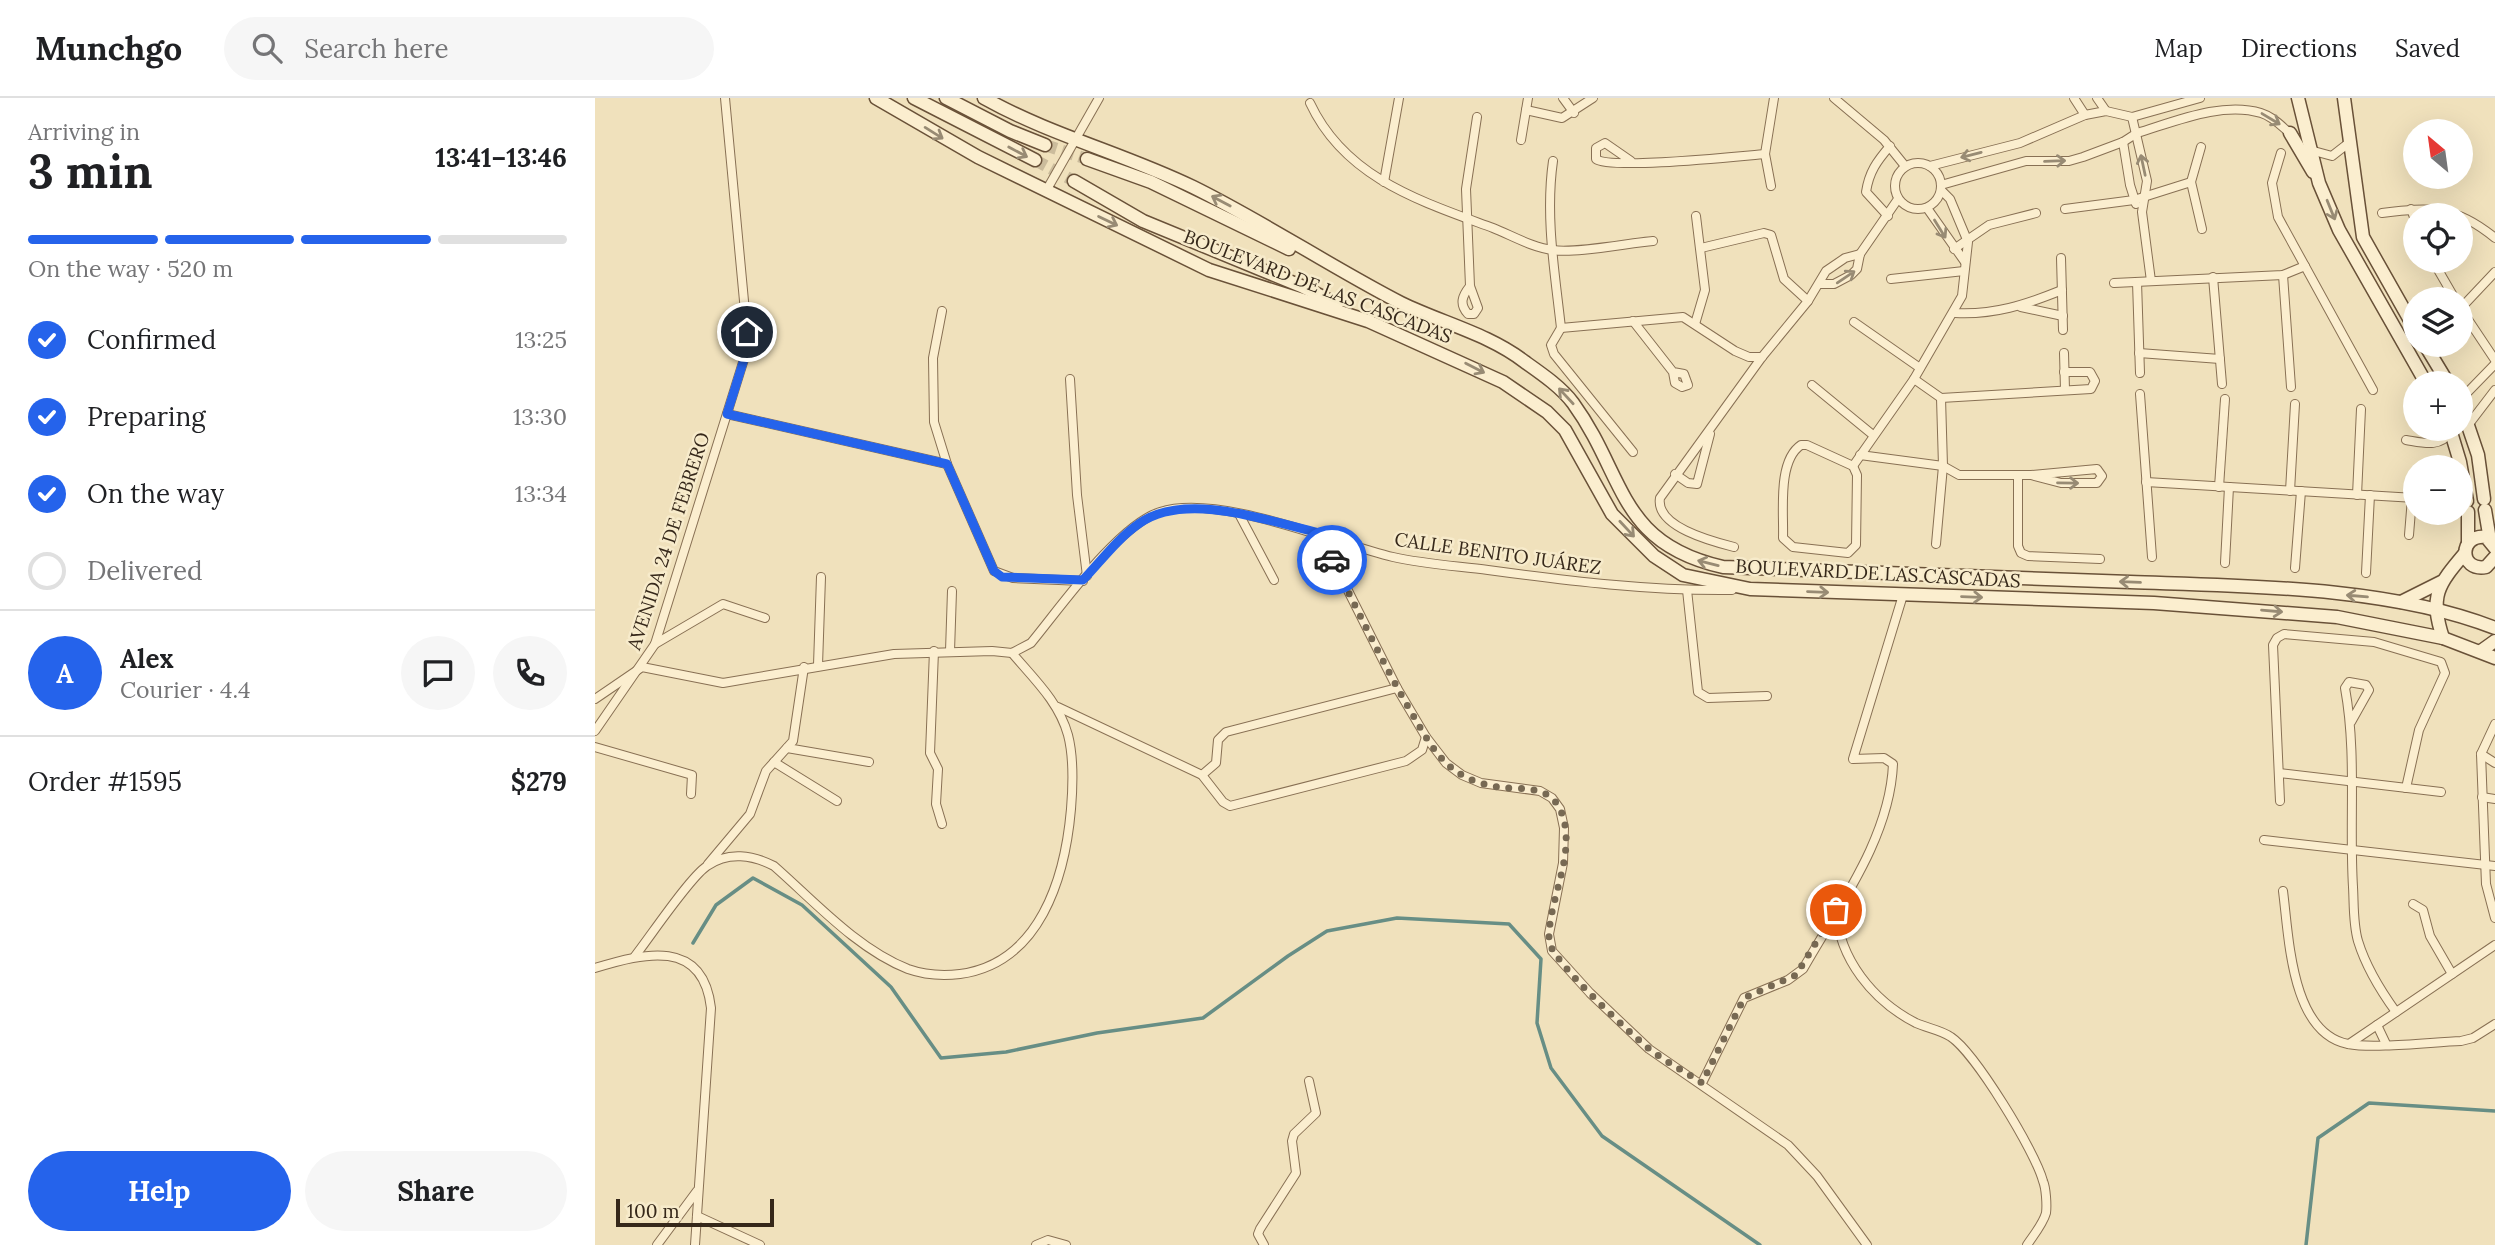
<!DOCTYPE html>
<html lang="en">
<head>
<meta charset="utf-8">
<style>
  :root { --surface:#fff; --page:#f6f6f6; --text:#202124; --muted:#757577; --line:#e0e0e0; --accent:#2563eb }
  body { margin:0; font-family:Lora,serif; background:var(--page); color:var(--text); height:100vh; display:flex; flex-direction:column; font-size:26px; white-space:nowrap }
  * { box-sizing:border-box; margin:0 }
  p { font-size:23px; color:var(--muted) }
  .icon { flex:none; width:38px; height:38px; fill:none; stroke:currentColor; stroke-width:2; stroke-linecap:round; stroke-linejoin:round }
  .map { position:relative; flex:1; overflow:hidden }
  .sheet { display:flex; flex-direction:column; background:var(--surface); width:595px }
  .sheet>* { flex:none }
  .needle { width:46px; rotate:331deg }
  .fabs { position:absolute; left:1808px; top:21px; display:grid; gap:14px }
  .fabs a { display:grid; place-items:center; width:70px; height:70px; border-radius:50%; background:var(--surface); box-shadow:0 7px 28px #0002; font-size:35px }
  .scale { position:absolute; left:21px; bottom:18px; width:158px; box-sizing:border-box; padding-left:7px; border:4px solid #36281a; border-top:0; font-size:19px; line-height:24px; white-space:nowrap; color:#36281a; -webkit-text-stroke:5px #f7ebcb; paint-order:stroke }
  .pin { position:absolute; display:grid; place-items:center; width:60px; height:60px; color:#fff; margin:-30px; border:4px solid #fff; border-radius:50%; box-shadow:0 2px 7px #0007 }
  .courier { position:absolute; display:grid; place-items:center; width:70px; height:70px; margin:-35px; border:5px solid #2563eb; border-radius:50%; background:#fff; color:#222; box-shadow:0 2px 9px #0007 }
  .headline em { font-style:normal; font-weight:700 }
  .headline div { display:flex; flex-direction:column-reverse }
  .headline { display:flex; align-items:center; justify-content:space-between; height:119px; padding:0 28px }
  h1 { font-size:46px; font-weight:700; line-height:52px }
  .bar { display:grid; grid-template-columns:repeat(4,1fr); gap:10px 7px; align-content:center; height:84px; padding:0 28px }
  .bar i { height:9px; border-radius:5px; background:var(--line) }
  .bar .on { background:var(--accent) }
  .bar p { grid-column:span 4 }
  .line { display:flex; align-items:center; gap:18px; padding:0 28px; border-top:2px solid var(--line) }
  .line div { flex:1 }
  .round { display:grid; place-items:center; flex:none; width:74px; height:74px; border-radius:37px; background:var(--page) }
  ol { padding:0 28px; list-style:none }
  li { display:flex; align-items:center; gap:21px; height:77px }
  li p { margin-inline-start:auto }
  li .icon { padding:7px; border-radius:50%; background:var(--accent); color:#fff; stroke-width:4 }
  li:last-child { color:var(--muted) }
  li i { width:38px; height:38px; border:4px solid var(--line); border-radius:50% }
  .button { display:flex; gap:14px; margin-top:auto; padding:14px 28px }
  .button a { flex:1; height:80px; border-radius:42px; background:var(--accent); color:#fff; font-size:28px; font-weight:700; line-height:80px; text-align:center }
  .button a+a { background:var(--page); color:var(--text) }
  header { display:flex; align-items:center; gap:42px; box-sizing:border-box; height:98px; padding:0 35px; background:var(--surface); border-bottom:2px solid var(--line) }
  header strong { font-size:33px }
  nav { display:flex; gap:38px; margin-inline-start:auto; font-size:24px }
  .search { width:490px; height:63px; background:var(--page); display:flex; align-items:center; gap:18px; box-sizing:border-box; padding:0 24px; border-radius:38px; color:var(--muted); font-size:26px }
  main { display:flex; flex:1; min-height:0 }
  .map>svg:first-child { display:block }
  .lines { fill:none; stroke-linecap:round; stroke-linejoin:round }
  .stream { stroke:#678e85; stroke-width:3.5 }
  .secondary-tunnel { stroke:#cbbc9c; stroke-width:12; stroke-dasharray:12 6; stroke-linecap:butt }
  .street-casing { stroke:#887054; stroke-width:10 }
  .secondary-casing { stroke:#695138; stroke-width:15 }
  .street { stroke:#fbeecf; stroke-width:8 }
  .secondary { stroke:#fbeecf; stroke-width:12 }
  .oneway { stroke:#988b74 }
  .done { stroke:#776953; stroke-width:7; stroke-dasharray:0 12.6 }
  .route { stroke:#2563eb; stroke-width:9 }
  .labels { text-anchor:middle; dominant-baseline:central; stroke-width:5; stroke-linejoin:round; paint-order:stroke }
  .street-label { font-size:19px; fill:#36281a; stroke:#f7ebcb }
</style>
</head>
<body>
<header>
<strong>Munchgo</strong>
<div class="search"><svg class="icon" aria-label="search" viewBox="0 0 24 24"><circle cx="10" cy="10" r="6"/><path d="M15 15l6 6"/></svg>Search here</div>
<nav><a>Map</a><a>Directions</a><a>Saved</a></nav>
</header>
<main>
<section class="sheet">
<div class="headline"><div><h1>3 min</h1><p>Arriving in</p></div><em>13:41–13:46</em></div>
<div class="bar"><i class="on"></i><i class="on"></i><i class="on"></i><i></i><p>On the way · 520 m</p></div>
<ol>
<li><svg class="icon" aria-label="check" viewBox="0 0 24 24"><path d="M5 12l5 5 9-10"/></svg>Confirmed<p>13:25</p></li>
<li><svg class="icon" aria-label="check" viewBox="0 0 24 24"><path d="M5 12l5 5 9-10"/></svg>Preparing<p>13:30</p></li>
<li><svg class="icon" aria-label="check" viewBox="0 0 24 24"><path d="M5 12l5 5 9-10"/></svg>On the way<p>13:34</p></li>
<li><i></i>Delivered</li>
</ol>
<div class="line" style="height:126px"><b class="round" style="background:var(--accent);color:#fff">A</b><div><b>Alex</b><p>Courier · 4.4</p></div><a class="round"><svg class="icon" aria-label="chat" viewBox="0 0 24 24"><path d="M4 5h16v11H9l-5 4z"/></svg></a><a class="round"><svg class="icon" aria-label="phone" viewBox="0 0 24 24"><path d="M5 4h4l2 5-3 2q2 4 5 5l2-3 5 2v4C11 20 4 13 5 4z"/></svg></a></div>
<div class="line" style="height:91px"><div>Order #1595</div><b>$279</b></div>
<div class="button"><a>Help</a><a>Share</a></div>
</section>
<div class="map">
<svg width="1900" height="1147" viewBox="0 0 1900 1147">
  <rect width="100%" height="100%" fill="#f0e1bc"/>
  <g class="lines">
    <g class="stream">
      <path d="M 98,845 L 121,807 L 158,780 L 207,807 L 296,889 L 346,960 L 411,954 L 502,935 L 608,920 L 693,858 L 732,833 L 802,820 L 914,826 L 946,861 L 942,925 L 956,970 L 1007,1038 L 1165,1147"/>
      <path d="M 1711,1147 L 1723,1040 L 1774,1005 L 1900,1013"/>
    </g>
    <g class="secondary-tunnel">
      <path d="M 450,47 L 492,61"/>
      <path d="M 440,62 L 479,83"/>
    </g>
    <defs>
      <g id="street">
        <path d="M 968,0 L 979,15"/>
        <path d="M 1239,0 L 1289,42 L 1310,68"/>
        <path d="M 1479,0 L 1490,17"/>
        <path d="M 1502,0 L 1511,13"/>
        <path d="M 715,5 C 750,80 825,103 898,130 C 916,137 938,150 958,152 C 979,156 1034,145 1058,143"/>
        <path d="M 931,12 L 967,20 L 998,0"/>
        <path d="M 1537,19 L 1552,83 L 1547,114 L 1556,183"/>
        <path d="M 926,42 L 933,0"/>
        <path d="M 1528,44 L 1535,87 L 1541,106"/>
        <path d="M 1606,49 L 1596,84 L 1607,131"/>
        <path d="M 1715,52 L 1737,58 L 1755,44"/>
        <path d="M 1686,55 L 1677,85 L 1683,119 L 1778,292"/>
        <path d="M 958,63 C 950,119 960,175 966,230"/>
        <path d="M 1036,63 L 1010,45 L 1001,50 L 1001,61 C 1015,72 1145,58 1170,56"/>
        <circle cx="1323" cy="88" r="23"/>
        <path d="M 1335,68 L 1425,45 L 1490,17 L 1511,13 L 1537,19 L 1605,0"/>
        <path d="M 789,84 L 804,0"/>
        <path d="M 1346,87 L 1431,63 L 1474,63 L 1488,59 L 1528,44 L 1542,35 C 1579,24 1627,3 1666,15 C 1679,19 1687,29 1697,37"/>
        <path d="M 1176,88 L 1170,56 L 1179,0"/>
        <path d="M 451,93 L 504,0"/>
        <path d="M 1332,110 L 1370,164"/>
        <path d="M 1470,111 L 1539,102 L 1596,84"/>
        <path d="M 1816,111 L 1820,122"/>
        <path d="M 1787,115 C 1836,109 1860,107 1900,140"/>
        <path d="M 1293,118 L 1271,94 C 1274,74 1282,63 1295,48"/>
        <path d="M 1106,150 L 1169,135 L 1176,137 L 1189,181 L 1213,203"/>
        <path d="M 1359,151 L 1394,127 L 1441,115"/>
        <path d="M 1466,160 L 1468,232"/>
        <path d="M 1838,163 L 1860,201"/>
        <path d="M 1688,177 L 1696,289"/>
        <path d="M 1618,179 L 1627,286"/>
        <path d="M 1296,181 L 1369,173"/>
        <path d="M 1542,184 L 1545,275"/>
        <path d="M 1519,185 L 1688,177 L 1710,168"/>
        <path d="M 1225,186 L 1239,186 L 1256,177 L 1262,171 L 1265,156 L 1303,101"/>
        <path d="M 875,188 C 867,198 864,206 873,216 L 879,216 L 883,210 L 875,188 L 871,91 L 882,19"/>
        <path d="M 1426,209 L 1468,218"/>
        <path d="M 1866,210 L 1900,174"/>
        <path d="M 1866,211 L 1900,262"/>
        <path d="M 347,213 L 338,260 L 339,324 L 352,366 L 399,473 L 418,480 L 488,483"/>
        <path d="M 1360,215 C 1399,217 1430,207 1467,192"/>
        <path d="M 1038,223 L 1078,274 L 1080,285 L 1087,289 L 1093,287 L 1089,276 L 1078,274"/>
        <path d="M 1259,224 L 1325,270"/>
        <path d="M 1100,226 L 1110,192 L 1101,118"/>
        <path d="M 966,230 L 1088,219 L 1140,253 L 1154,259 L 1167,259"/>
        <path d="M 966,230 L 956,247 L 959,256 L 1038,354"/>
        <path d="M 1469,255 L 1470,292"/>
        <path d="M 1544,255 L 1625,261"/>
        <path d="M 475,281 L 482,397 L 492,478"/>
        <path d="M 1319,281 L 1346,300 L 1496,291 L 1500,283 L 1495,274 L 1469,274"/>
        <path d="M 1217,287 L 1278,337"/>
        <path d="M 1545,296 L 1557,459"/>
        <path d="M 1866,301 L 1900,266"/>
        <path d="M 132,316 L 352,366"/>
        <path d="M 1874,326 L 1900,292"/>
        <path d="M 1811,342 C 1829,345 1844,350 1856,334"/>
        <path d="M 1206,347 L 1212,347 L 1258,368 L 1262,377 L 1261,447 L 1253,455 L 1198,449 L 1188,440 C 1189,415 1182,363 1206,347 Z"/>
        <path d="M 1265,357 L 1348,368 L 1364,377 L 1436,377 L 1502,371 L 1507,378 L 1502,385 L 1466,385 L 1436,377"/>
        <path d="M 1838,366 L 1865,364"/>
        <path d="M 1258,368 L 1319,281 L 1367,198 L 1373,144 L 1355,101 L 1346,92"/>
        <path d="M 1080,376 L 1093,385 L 1102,386 L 1115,336"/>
        <path d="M 1423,377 L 1423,448 L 1426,455 L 1433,458 L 1505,461"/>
        <path d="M 1551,384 L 1820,400"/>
        <path d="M 1624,389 L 1630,301"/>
        <path d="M 1695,393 L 1700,306"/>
        <path d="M 1762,397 L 1766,311"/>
        <path d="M 644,416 L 679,482"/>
        <path d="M 724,435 L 802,590 L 831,639 L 851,665 L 867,677 L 886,685 L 945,693 L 957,700 L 965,711 L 969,730 L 968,765 L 954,836 L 957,853 L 995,895 L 1054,951 L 1193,1047 L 1222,1078 L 1272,1147"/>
        <path d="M 1814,437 L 1817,400"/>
        <path d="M 1341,446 L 1348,368 L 1346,300"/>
        <path d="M 1139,449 C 1119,444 1060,429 1065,400 L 1167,259 L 1213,203 L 1231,173 L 1250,160 L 1265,156"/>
        <path d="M 1630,465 L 1634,389"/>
        <path d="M 1700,470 L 1706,393"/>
        <path d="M 1771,475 L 1775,397"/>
        <path d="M 1092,492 L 1103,594 L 1113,600 L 1172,598"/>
        <path d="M 60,546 L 128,506 L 170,520"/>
        <path d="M 339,553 L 335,655 L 343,671 L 341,706 L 347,726"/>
        <path d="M 355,553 L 357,493"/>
        <path d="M 223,567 L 226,479"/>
        <path d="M 0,601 L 47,569 L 128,585 L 299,556 L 397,553 L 417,555 L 436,545 C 465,510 523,427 565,414 C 624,395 739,445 798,459 C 829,466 862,468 893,472 C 974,483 1055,493 1137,492"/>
        <path d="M 463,609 L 607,677 L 628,704 L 635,708 L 811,663 L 827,652 L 831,639"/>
        <path d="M 1756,624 L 1774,592 L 1771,587 L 1754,584 L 1750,590 C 1762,656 1754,722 1758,789 C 1759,806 1758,826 1763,843 C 1771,869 1785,892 1801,914"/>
        <path d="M 1900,626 L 1886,656 L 1891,786 L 1900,820"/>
        <path d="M 0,633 L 60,546 L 150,258 L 152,235 L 130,0"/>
        <path d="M 0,649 L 97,677 L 96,696"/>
        <path d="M 192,650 L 274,664"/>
        <path d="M 1886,656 L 1900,665"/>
        <path d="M 179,664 L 242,703"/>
        <path d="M 1684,675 L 1846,694"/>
        <path d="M 607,677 L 621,665 L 623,642 L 631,634 L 802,590"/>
        <path d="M 1887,699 L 1900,701"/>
        <path d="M 1685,703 L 1678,547 L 1682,540 L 1689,536 L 1779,544 L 1846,564 L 1850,575 L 1824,632 L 1811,690"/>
        <path d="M 1669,742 L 1900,768"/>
        <path d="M 113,766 L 155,716 L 171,673 L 198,643 L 209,569"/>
        <path d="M 1688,793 C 1694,839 1696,935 1753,946 C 1779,951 1837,944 1866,943 L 1878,940 L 1900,926"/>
        <path d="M 1818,806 L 1828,812 L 1835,838 L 1857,876"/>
        <path d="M 1241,812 C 1244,861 1278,903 1321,925 C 1332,930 1346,932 1356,939 C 1380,955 1440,1053 1448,1083 C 1451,1090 1452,1107 1451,1115 C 1448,1126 1438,1138 1432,1147"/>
        <path d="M 40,858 C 55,839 95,779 112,768 C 133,753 158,757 179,768 C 219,803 262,851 313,871 C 330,877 348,878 365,876 C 445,865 470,780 476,711 C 478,687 479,660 473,637 C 464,604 439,581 417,555"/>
        <path d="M 0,870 C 49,855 108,840 116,910 L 100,1147"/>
        <path d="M 1782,927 L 1791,946"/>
        <path d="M 1754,946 L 1900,847"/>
        <path d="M 1107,985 L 1149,900 L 1193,882 L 1208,871 C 1243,809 1295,740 1298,666 L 1289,660 L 1258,661 L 1308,497"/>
        <path d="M 102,1118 L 165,1147"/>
        <path d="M 62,1147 L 102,1093"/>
        <path d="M 441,1147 L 453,1142 L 471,1147"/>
        <path d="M 669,1147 L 663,1136 L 665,1131 L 701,1075 L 697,1043 L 699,1036 L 721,1015 L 714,983"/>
      </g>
      <g id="secondary">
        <path d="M 281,0 L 383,59 L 614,172 L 773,223 L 908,284 L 952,314 L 970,332 L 1017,416 L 1059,458 L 1088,477 L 1155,491 L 1559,505 L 1742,519 L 1848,540 L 1900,560"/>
        <path d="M 319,0 L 440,62"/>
        <path d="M 351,0 L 415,33 L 450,47"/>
        <path d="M 389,0 C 455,37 530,56 598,89 C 669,124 736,169 806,205 C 847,225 894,236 930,264 C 947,276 966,289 978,305 C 1031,378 1022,445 1128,469 C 1263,474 1399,479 1535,484 C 1649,488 1794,488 1900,530"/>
        <path d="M 1703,0 L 1724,85 L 1744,132 L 1831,285"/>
        <path d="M 1749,0 L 1768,139 L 1820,231"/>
        <path d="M 1695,35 L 1718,74"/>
        <path d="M 492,61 L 556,84 L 694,151"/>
        <path d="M 479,83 L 548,123 L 706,188 L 742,206"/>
        <path d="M 1830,247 L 1853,285"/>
        <path d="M 1866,307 L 1883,357 L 1889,401"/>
        <path d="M 1855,331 L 1865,364 L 1872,403"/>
        <path d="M 1890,412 L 1895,442"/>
        <path d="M 1873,445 L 1873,414"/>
        <path d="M 1900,450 L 1891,439 C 1863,436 1864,474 1891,469 L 1900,459"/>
        <path d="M 1806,504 L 1846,484"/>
        <path d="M 1848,540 C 1834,498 1843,487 1870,455"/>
        <path d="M 1886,553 L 1900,543"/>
      </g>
    </defs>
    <use href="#street" class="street-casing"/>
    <use href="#secondary" class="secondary-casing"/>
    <use href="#street" class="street"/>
    <use href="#secondary" class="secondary"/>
  </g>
  <defs><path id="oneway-shaft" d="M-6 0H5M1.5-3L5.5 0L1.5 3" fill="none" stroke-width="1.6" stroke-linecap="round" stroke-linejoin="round" transform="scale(1.75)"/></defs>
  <g class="oneway">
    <use href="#oneway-shaft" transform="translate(1676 21) rotate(31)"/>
    <use href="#oneway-shaft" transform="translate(339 35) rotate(32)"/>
    <use href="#oneway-shaft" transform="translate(423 54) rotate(28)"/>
    <use href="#oneway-shaft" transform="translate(1376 57) rotate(166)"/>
    <use href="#oneway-shaft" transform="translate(1460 63) rotate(-2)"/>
    <use href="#oneway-shaft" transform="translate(1548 67) rotate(-102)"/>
    <use href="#oneway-shaft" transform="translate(626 103) rotate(-152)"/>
    <use href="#oneway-shaft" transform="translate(1736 112) rotate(68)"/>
    <use href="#oneway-shaft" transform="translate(513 123) rotate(26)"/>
    <use href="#oneway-shaft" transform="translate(1345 131) rotate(58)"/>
    <use href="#oneway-shaft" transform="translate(1251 179) rotate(-34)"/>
    <use href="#oneway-shaft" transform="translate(880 270) rotate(27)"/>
    <use href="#oneway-shaft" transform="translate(971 298) rotate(-133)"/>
    <use href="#oneway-shaft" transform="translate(1473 385) rotate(1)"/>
    <use href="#oneway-shaft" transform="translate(1032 431) rotate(47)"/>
    <use href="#oneway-shaft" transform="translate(1113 465) rotate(-166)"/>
    <use href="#oneway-shaft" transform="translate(1535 484) rotate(-178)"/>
    <use href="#oneway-shaft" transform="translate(1223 494) rotate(2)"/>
    <use href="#oneway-shaft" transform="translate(1762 498) rotate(-175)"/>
    <use href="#oneway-shaft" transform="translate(1377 499) rotate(2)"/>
    <use href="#oneway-shaft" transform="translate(1677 513) rotate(5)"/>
  </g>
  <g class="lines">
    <path class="done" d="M 737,462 C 763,512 787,564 815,612 C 826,631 836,650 851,665 C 865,679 884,686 903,689 C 925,692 953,686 965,711 C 984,753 953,800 954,842 C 954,861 1035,935 1053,950 C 1069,963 1089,973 1107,985 L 1149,900 L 1201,877 L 1241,812"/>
    <path class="route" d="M 152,234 L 150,258 L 132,316 L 352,366 L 399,473 L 407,479 L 488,482 C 506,463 523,440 545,425 C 591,393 674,423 724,435 L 737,462"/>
  </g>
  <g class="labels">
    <g class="street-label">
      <text transform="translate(723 188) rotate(21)">BOULEVARD DE LAS CASCADAS</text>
      <text transform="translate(73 443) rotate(-72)">AVENIDA 24 DE FEBRERO</text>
      <text transform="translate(903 455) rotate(8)">CALLE BENITO JUÁREZ</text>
      <text transform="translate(1283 475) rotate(3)">BOULEVARD DE LAS CASCADAS</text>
    </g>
  </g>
</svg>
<div class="fabs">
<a><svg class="needle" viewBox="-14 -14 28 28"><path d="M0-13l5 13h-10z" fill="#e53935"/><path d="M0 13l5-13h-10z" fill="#757577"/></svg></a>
<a><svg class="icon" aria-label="locate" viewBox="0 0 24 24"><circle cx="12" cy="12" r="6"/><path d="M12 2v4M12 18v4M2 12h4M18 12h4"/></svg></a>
<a><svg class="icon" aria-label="layers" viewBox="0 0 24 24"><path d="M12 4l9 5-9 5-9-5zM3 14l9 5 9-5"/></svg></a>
<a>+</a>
<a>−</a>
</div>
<div class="scale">100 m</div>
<div class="pin" style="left:1241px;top:812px;background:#ea580c"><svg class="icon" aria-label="bag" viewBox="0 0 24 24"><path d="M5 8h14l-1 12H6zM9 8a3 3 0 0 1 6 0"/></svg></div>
<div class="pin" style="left:152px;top:234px;background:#1f2937"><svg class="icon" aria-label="home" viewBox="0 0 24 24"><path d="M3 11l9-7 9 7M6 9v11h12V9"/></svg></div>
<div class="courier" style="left:737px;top:462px"><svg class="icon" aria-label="car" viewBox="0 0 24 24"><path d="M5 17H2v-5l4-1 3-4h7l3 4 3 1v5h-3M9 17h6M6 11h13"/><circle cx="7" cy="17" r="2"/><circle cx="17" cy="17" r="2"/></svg></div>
</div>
</main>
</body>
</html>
